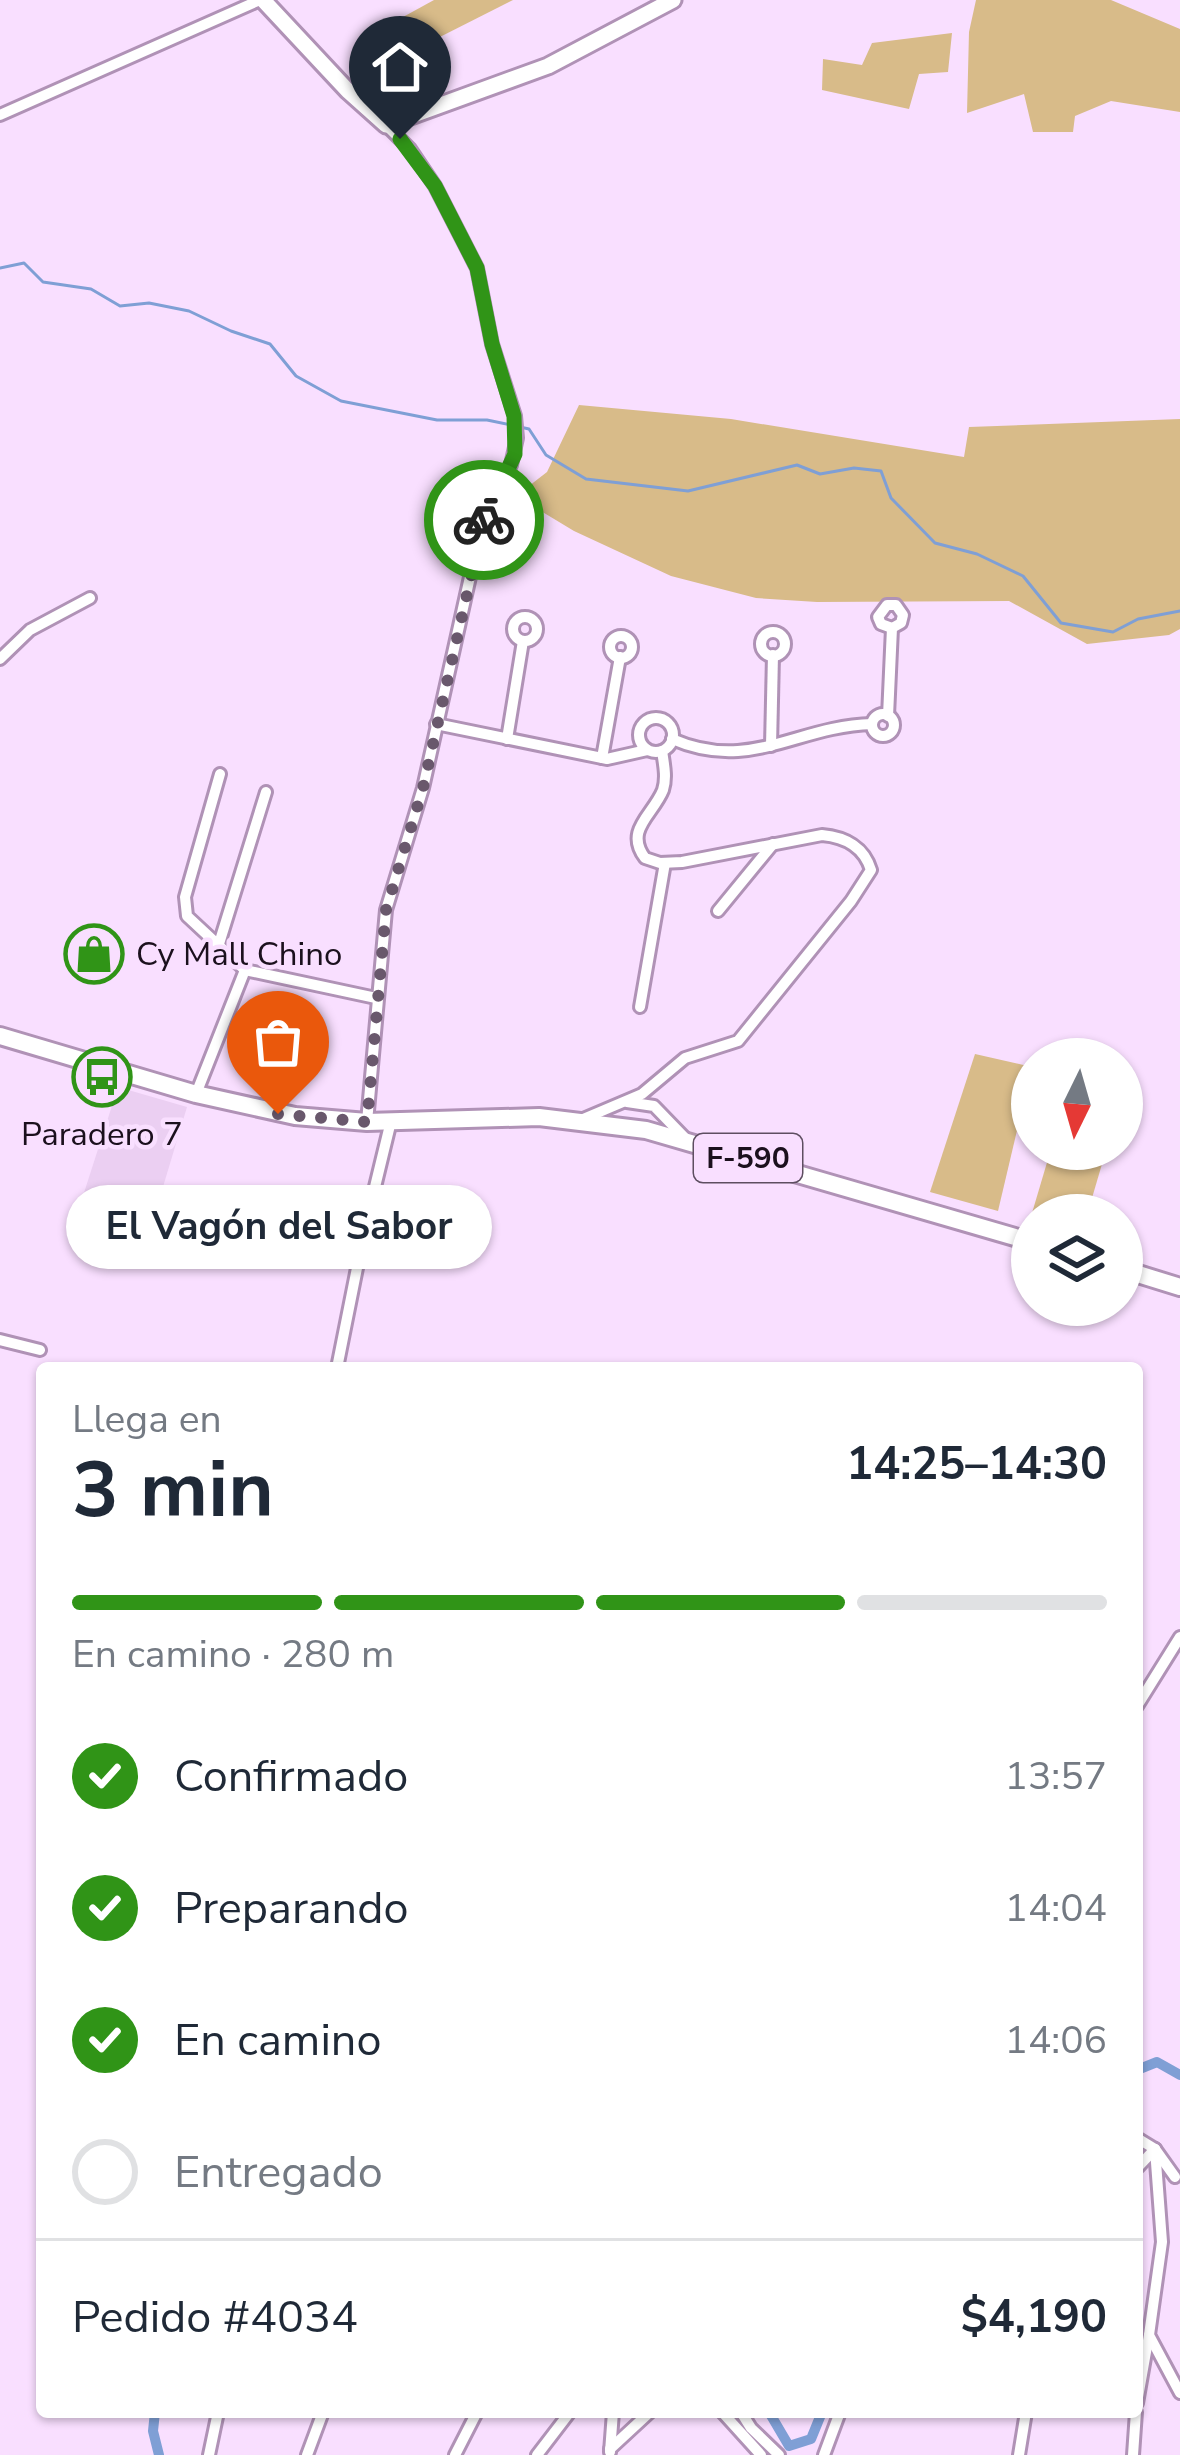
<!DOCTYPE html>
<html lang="es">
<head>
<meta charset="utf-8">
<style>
  :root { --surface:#fff; --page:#f6f6f7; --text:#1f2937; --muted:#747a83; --line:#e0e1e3; --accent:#309417 }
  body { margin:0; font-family:"Nunito Sans",sans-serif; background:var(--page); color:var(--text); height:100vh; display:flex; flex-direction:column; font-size:45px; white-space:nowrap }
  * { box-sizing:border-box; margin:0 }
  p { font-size:39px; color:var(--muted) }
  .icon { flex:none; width:66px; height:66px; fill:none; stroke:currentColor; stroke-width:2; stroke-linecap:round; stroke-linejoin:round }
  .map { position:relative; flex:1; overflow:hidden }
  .side { position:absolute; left:36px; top:1362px; width:1107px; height:1056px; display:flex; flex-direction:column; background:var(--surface); border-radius:12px; box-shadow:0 3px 9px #0004 }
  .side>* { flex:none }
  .needle { width:78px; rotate:185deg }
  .buttons { position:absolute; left:1011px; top:1038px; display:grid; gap:24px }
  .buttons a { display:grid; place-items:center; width:132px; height:132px; border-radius:50%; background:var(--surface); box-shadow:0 3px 9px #0004; font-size:60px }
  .pin { position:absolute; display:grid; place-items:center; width:102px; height:102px; color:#fff; margin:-123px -51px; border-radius:50% 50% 50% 0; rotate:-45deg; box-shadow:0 0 12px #0007 }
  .pin .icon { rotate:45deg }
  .courier { position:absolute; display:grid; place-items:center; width:120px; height:120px; margin:-60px; border:9px solid #309417; border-radius:50%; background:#fff; color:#222; box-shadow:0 3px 15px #0007 }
  .bubble { position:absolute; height:84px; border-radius:42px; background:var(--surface); box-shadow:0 3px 9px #0004; font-size:39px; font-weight:700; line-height:84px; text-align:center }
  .headline em { font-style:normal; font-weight:700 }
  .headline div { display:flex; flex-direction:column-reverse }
  .headline { display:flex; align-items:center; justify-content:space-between; height:204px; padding:0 36px }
  h1 { font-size:78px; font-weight:700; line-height:90px }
  .bar { display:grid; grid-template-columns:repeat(4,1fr); gap:18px 12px; align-content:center; height:144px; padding:0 36px }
  .bar i { height:15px; border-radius:9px; background:var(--line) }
  .bar .selected { background:var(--accent) }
  .bar p { grid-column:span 4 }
  .line { display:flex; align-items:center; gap:30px; padding:0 36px; border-top:3px solid var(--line) }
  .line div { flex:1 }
  ol { padding:0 36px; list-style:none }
  li { display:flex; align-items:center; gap:36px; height:132px }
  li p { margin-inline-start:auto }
  li .icon { padding:12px; border-radius:50%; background:var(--accent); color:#fff; stroke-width:4 }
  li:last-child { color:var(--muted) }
  li i { width:66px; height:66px; border:6px solid var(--line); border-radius:50% }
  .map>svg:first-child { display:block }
  .built { fill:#ebcff2 }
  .green { fill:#d8bb89 }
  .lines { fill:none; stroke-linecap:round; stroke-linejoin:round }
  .stream { stroke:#7f9fd5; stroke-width:3 }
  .canal { stroke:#7f9fd5; stroke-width:10 }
  .street-casing { stroke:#b092b6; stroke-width:16 }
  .secondary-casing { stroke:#b092b6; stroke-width:21 }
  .primary-casing { stroke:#b092b6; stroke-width:22 }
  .street { stroke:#fff; stroke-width:10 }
  .secondary { stroke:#fff; stroke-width:15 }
  .primary { stroke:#fff; stroke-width:16 }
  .done { stroke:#69586c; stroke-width:12; stroke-dasharray:0 21.6 }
  .route { stroke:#309417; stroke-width:15 }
  .labels { text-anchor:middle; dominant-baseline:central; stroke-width:9; stroke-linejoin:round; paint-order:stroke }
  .shield { fill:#f9dfff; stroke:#5e4e61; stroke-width:3 }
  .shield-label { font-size:30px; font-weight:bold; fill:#1b101d }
  .poi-label { font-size:33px; fill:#1b101d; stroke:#f9dfff; text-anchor:start }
</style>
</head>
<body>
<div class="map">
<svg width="1180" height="2455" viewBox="0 0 1180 2455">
  <rect width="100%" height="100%" fill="#f9dfff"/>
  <path class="built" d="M 118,1087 L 187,1107 L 144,1250 L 73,1227 Z"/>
  <g class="green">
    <path d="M 434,0 L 513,0 L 428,43 L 403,17 Z"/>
    <path d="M 976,0 L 1111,0 L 1180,29 L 1180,112 L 1111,101 L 1075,116 L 1073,132 L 1033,132 L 1024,94 L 967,113 L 969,32 Z"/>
    <path d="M 952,33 L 948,72 L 919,74 L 909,109 L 822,90 L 823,59 L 862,65 L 872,43 Z"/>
    <path d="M 579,405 L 731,419 L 964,457 L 969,427 L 1180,419 L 1180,629 L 1169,635 L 1087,644 L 1009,601 L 817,602 L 756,598 L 671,576 L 574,531 L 516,496 L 547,472 Z"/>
    <path d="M 975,1054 L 1032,1067 L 998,1211 L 930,1192 Z"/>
    <path d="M 1051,1149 L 1102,1164 L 1087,1215 L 1032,1213 Z"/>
  </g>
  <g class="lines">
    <g class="stream">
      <path d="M 0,268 L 24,263 L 43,282 L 91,289 L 120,306 L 149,303 L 189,311 L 231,331 L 270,344 L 296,376 L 341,401 L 437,420 L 487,420 L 511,425"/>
      <path d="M 520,427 L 529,429 L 546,455 L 586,479 L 688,491 L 797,465 L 820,474 L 854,468 L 881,471 L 891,498 L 935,543 L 977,554 L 1023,576 L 1061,623 L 1113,632 L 1138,619 L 1180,611"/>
    </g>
    <g class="canal">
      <path d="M 1137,2070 L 1157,2062 L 1180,2075"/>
      <path d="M 155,2412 L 153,2431 L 159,2455"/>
      <path d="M 769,2412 L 789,2446 L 811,2439 L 822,2412"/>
    </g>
    <defs>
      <g id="street">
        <path d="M 0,115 L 260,0"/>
        <circle cx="525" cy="629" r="12"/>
        <circle cx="773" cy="644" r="12"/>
        <circle cx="621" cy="647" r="11"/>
        <path d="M 0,659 L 30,630 L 90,598"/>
        <circle cx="883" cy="725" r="11"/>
        <path d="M 888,716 L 892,628 L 901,623 L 903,615 L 896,605 L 887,605 L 878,617 L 881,624 L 892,628"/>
        <circle cx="656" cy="735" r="17"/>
        <path d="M 436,724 L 607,759 L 647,750"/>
        <path d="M 507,739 L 523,641"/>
        <path d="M 672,739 C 750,773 796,726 872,724"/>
        <path d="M 771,746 L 773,655"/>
        <path d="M 602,758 L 620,657"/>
        <path d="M 220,774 L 185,897 L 187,916 L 245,970 L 376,998"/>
        <path d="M 718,911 L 773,844"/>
        <path d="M 218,947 L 266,792"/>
        <path d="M 640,1007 L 665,863"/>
        <path d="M 196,1094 L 245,970"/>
        <path d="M 627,1102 L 654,1106 L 684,1137"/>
        <path d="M 583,1119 L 642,1094 L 685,1058 L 738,1041 L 851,901 L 871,870 C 864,847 845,837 822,835 L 682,862 L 660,863 L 645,858 C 624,830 653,815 663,790 C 667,778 664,764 662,751"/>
        <path d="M 367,1122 L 386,910 L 423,788 L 482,523 L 511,465 L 517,438 L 515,416 L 492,344 L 477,268 L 435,186 L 410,149 L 386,125"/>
        <path d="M 0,1340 L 40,1350"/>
        <path d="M 337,1368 L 365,1228 L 391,1121"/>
        <path d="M 1137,1706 L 1180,1637"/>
        <path d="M 1137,2138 L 1155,2149 L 1175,2177"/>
        <path d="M 1155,2149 L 1162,2242 L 1149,2335 L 1180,2393"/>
        <path d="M 1137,2168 L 1155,2149"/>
        <path d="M 1137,2403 L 1149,2335"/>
        <path d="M 722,2412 L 761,2455"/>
        <path d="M 741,2412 L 751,2428 L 779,2455"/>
        <path d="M 610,2449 L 650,2412"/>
        <path d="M 610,2452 L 613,2412"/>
        <path d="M 209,2455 L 218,2412"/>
        <path d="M 307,2455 L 323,2412"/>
        <path d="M 455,2455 L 477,2412"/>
        <path d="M 537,2455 L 570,2412"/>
        <path d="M 824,2455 L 840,2412"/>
        <path d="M 1019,2455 L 1026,2412"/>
        <path d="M 1133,2455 L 1136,2412"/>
      </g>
      <path id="secondary" d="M 263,0 L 348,91 L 386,125 L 548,66 L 673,0"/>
      <g id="primary">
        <path d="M 0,1036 L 196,1094 L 295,1116 L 367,1122 L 539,1117 L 646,1130 L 1032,1242"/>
        <path d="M 1122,1269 L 1180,1287"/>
      </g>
    </defs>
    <use href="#street" class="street-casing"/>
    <use href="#secondary" class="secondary-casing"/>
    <use href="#primary" class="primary-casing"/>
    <use href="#street" class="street"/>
    <use href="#secondary" class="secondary"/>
    <use href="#primary" class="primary"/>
  </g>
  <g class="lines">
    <path class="done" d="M 278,1114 L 367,1122 L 386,910 L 423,788 L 484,520"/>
    <path class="route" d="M 400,139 L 435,186 L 477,268 L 492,344 L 514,416 L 515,454 L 484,520"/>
  </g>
  <defs>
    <symbol id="shop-ring" viewBox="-11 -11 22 22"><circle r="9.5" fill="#f9dfff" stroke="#309417" stroke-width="1.5"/><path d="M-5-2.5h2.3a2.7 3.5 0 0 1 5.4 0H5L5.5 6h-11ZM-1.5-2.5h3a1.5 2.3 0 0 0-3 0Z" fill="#309417"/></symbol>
    <symbol id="bus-ring" viewBox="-11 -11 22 22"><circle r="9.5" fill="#f9dfff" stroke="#309417" stroke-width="1.5"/><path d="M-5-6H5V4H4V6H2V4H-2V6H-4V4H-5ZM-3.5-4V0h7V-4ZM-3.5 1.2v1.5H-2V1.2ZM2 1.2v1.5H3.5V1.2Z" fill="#309417"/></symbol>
  </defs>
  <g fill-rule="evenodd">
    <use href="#shop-ring" x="61" y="921" width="66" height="66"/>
    <use href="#bus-ring" x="69" y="1044" width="66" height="66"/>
  </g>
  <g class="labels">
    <rect class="shield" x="694" y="1134" width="108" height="48" rx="9"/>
    <g class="shield-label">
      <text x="748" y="1158">F-590</text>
    </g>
    <g class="poi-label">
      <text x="136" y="954">Cy Mall Chino</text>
      <text x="102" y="1134" text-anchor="middle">Paradero 7</text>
    </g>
  </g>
</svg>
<div class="buttons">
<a><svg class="needle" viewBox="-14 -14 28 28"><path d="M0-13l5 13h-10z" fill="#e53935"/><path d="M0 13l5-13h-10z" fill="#747a83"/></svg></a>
<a><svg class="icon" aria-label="layers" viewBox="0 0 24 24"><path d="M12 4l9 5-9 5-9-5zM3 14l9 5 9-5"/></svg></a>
</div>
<div class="pin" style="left:278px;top:1114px;background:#ea580c"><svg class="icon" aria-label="bag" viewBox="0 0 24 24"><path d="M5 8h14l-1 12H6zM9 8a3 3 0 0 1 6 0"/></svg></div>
<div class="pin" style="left:400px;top:139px;background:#1f2937"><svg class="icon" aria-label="home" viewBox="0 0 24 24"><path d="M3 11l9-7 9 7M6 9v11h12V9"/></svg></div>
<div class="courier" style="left:484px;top:520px"><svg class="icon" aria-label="bike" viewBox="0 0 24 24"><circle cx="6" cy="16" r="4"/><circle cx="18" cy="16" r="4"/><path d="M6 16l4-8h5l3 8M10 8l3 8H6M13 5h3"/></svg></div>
<div class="bubble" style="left:66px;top:1185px;width:426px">El Vagón del Sabor</div>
<section class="side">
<div class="headline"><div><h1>3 min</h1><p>Llega en</p></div><em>14:25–14:30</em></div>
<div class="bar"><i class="selected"></i><i class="selected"></i><i class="selected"></i><i></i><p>En camino · 280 m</p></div>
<ol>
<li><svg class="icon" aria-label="check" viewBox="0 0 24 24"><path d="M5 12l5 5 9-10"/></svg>Confirmado<p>13:57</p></li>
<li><svg class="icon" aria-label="check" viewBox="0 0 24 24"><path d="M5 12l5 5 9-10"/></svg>Preparando<p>14:04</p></li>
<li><svg class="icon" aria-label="check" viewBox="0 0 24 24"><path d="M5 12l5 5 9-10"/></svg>En camino<p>14:06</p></li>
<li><i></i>Entregado</li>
</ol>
<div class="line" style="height:156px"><div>Pedido #4034</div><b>$4,190</b></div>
</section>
</div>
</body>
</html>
